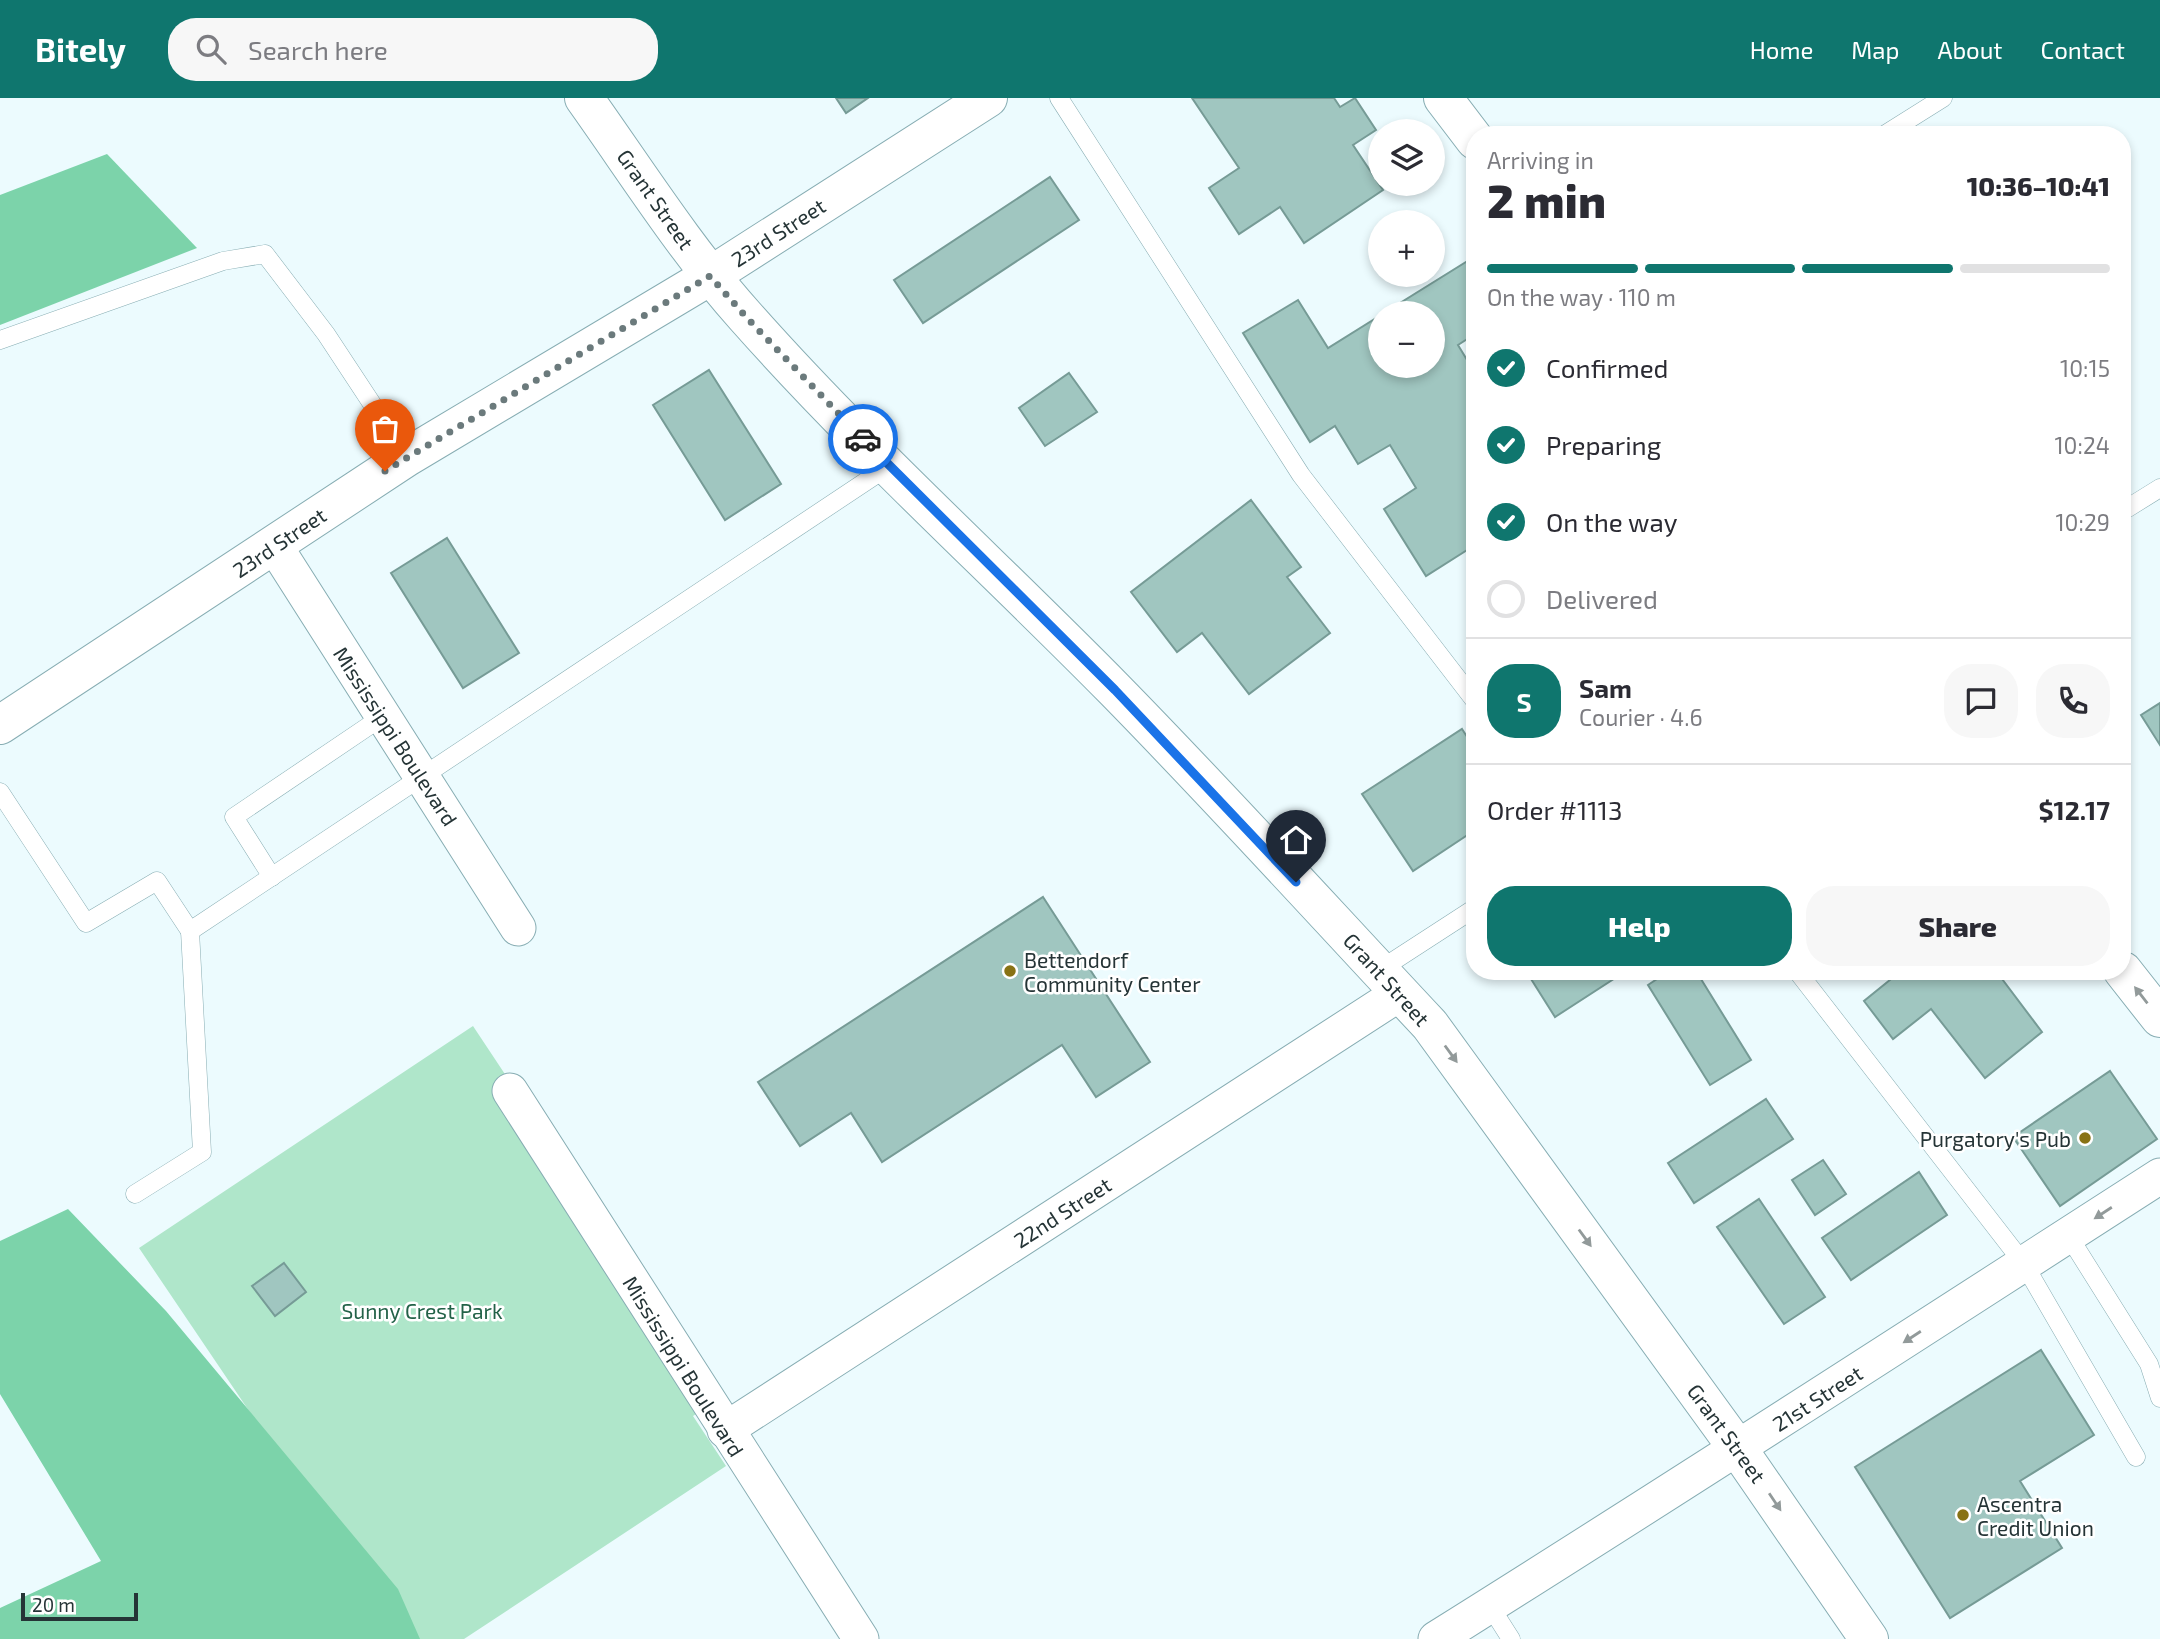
<!DOCTYPE html>
<html lang="en">
<head>
<meta charset="utf-8">
<style>
  :root { --surface:#fff; --page:#f7f7f7; --text:#2b2b33; --muted:#7c7c81; --line:#e1e1e2; --accent:#0f766e }
  body { margin:0; font-family:"Exo 2",sans-serif; background:var(--page); color:var(--text); height:100vh; display:flex; flex-direction:column; font-size:26px; white-space:nowrap }
  * { box-sizing:border-box; margin:0 }
  p { font-size:23px; color:var(--muted) }
  .icon { flex:none; width:38px; height:38px; fill:none; stroke:currentColor; stroke-width:2; stroke-linecap:round; stroke-linejoin:round }
  .map { position:relative; flex:1; overflow:hidden }
  .drawer { position:absolute; left:1466px; top:28px; width:665px; height:854px; display:flex; flex-direction:column; background:var(--surface); border-radius:28px; box-shadow:0 4px 10px #0003 }
  .drawer>* { flex:none }
  .tools { position:absolute; left:1368px; top:21px; display:grid; gap:14px }
  .tools a { display:grid; place-items:center; width:77px; height:77px; border-radius:50%; background:var(--surface); box-shadow:0 4px 10px #0003; font-size:35px }
  .scale { position:absolute; left:21px; bottom:18px; width:117px; box-sizing:border-box; padding-left:7px; border:4px solid #253436; border-top:0; font-size:19px; line-height:24px; white-space:nowrap; color:#253436; -webkit-text-stroke:5px #fff; paint-order:stroke }
  .pin { position:absolute; display:grid; place-items:center; width:60px; height:60px; color:#fff; margin:-72px -30px; border-radius:50% 50% 50% 0; rotate:-45deg; box-shadow:0 0 7px #0007 }
  .pin .icon { rotate:45deg }
  .courier { position:absolute; display:grid; place-items:center; width:70px; height:70px; margin:-35px; border:5px solid #1a73e8; border-radius:50%; background:#fff; color:#222; box-shadow:0 2px 9px #0007 }
  .summary em { font-style:normal; font-weight:800 }
  .summary div { display:flex; flex-direction:column-reverse }
  .summary { display:flex; align-items:center; justify-content:space-between; height:119px; padding:0 21px }
  h1 { font-size:46px; font-weight:800; line-height:52px }
  .bar { display:grid; grid-template-columns:repeat(4,1fr); gap:10px 7px; align-content:center; height:84px; padding:0 21px }
  .bar i { height:9px; border-radius:5px; background:var(--line) }
  .bar .current { background:var(--accent) }
  .bar p { grid-column:span 4 }
  .line { display:flex; align-items:center; gap:18px; padding:0 21px; border-top:2px solid var(--line) }
  .line div { flex:1 }
  .round { display:grid; place-items:center; flex:none; width:74px; height:74px; border-radius:28px; background:var(--page) }
  ol { padding:0 21px; list-style:none }
  li { display:flex; align-items:center; gap:21px; height:77px }
  li p { margin-inline-start:auto }
  li .icon { padding:7px; border-radius:50%; background:var(--accent); color:#fff; stroke-width:4 }
  li:last-child { color:var(--muted) }
  li i { width:38px; height:38px; border:4px solid var(--line); border-radius:50% }
  .cta { display:flex; gap:14px; margin-top:auto; padding:14px 21px }
  .cta a { flex:1; height:80px; border-radius:28px; background:var(--accent); color:#fff; font-size:28px; font-weight:800; line-height:80px; text-align:center }
  .cta a+a { background:var(--page); color:var(--text) }
  header { display:flex; align-items:center; gap:42px; box-sizing:border-box; height:98px; padding:0 35px; background:var(--accent); color:#fff }
  header strong { font-size:33px }
  nav { display:flex; gap:38px; margin-inline-start:auto; font-size:24px }
  .search { width:490px; height:63px; background:var(--page); display:flex; align-items:center; gap:18px; box-sizing:border-box; padding:0 24px; border-radius:28px; color:var(--muted); font-size:26px }
  .map>svg:first-child { display:block }
  .green { fill:#afe6ca }
  .forest { fill:#7cd3aa }
  .building { fill:#a0c6c0; stroke:#769b96; stroke-width:2 }
  .lines { fill:none; stroke-linecap:round; stroke-linejoin:round }
  .lane-casing { stroke:#87adb3; stroke-width:19 }
  .street-casing { stroke:#87adb3; stroke-width:37 }
  .secondary-casing { stroke:#87adb3; stroke-width:40 }
  .primary-casing { stroke:#87adb3; stroke-width:40 }
  .lane { stroke:#fff; stroke-width:18 }
  .street { stroke:#fff; stroke-width:35 }
  .secondary { stroke:#fff; stroke-width:38 }
  .primary { stroke:#fff; stroke-width:38 }
  .oneway { fill:#929a9a }
  .done { stroke:#6b7a7c; stroke-width:7; stroke-dasharray:0 12.6 }
  .route { stroke:#1a73e8; stroke-width:9 }
  .poi-dot { fill:#887214; stroke:#fff; stroke-width:2.5 }
  .labels { text-anchor:middle; dominant-baseline:central; stroke-width:5; stroke-linejoin:round; paint-order:stroke }
  .street-label { font-size:21px; fill:#253436; stroke:#fff }
  .poi-label { font-size:21px; fill:#253436; stroke:#fff; text-anchor:start }
  .park-label { font-size:21px; fill:#226248; stroke:#fff }
</style>
</head>
<body>
<header>
<strong>Bitely</strong>
<div class="search"><svg class="icon" aria-label="search" viewBox="0 0 24 24"><circle cx="10" cy="10" r="6"/><path d="M15 15l6 6"/></svg>Search here</div>
<nav><a>Home</a><a>Map</a><a>About</a><a>Contact</a></nav>
</header>
<div class="map">
<svg width="2160" height="1541" viewBox="0 0 2160 1541">
  <rect width="100%" height="100%" fill="#ecfbfe"/>
  <path class="green" d="M 473,928 L 720,1300 L 693,1318 L 726,1368 L 464,1541 L 403,1541 L 139,1150 Z"/>
  <g class="forest">
    <path d="M 107,56 L 197,150 L 0,227 L 0,97 Z"/>
    <path d="M 68,1111 L 166,1213 L 398,1491 L 420,1541 L 0,1541 L 0,1510 L 101,1463 L 0,1296 L 0,1143 Z"/>
  </g>
  <g class="building">
    <path d="M 836,0 L 868,0 L 846,15 Z"/>
    <path d="M 1192,0 L 1334,0 L 1340,9 L 1355,0 L 1376,32 L 1353,47 L 1383,92 L 1304,145 L 1280,109 L 1239,136 L 1209,90 L 1239,70 Z"/>
    <path d="M 1050,79 L 1079,122 L 923,225 L 894,182 Z"/>
    <path d="M 1474,159 L 1475,236 L 1458,247 L 1475,275 L 1475,447 L 1426,478 L 1384,411 L 1416,390 L 1390,347 L 1358,366 L 1335,328 L 1310,344 L 1243,235 L 1298,202 L 1328,250 L 1381,217 L 1381,268 L 1433,268 L 1433,215 L 1384,215 Z"/>
    <path d="M 709,272 L 781,386 L 725,422 L 653,307 Z"/>
    <path d="M 1069,275 L 1097,314 L 1045,348 L 1019,310 Z"/>
    <path d="M 1251,402 L 1301,469 L 1287,479 L 1330,535 L 1249,596 L 1202,535 L 1177,554 L 1131,494 Z"/>
    <path d="M 447,440 L 519,555 L 463,590 L 391,475 Z"/>
    <path d="M 2160,605 L 2160,647 L 2141,617 Z"/>
    <path d="M 1462,631 L 1475,651 L 1475,732 L 1413,773 L 1362,696 Z"/>
    <path d="M 1043,799 L 1150,964 L 1096,999 L 1062,947 L 882,1064 L 851,1015 L 800,1048 L 758,984 Z"/>
    <path d="M 1526,873 L 1626,873 L 1555,919 Z"/>
    <path d="M 1669,873 L 1696,873 L 1751,962 L 1710,987 L 1648,887 Z"/>
    <path d="M 1901,873 L 1996,873 L 2042,934 L 1985,980 L 1931,911 L 1893,941 L 1864,903 Z"/>
    <path d="M 2110,973 L 2157,1041 L 2060,1108 L 2013,1039 Z"/>
    <path d="M 1766,1001 L 1793,1041 L 1694,1105 L 1668,1065 Z"/>
    <path d="M 1823,1062 L 1846,1096 L 1815,1117 L 1792,1082 Z"/>
    <path d="M 1919,1074 L 1947,1117 L 1851,1182 L 1822,1140 Z"/>
    <path d="M 1759,1101 L 1825,1199 L 1784,1226 L 1717,1129 Z"/>
    <path d="M 284,1165 L 306,1194 L 275,1218 L 252,1188 Z"/>
    <path d="M 2041,1252 L 2094,1337 L 2020,1383 L 2062,1450 L 1950,1520 L 1855,1369 Z"/>
  </g>
  <g class="lines">
    <defs>
      <g id="lane">
        <path d="M 1059,0 L 1301,377 L 1475,603"/>
        <path d="M 1884,37 L 1943,0"/>
        <path d="M 0,242 L 223,163 L 265,156 L 326,236 L 407,359"/>
        <path d="M 2123,413 L 2160,390"/>
        <path d="M 0,694 L 86,825 L 157,783 L 190,833 L 889,368"/>
        <path d="M 272,779 L 234,719 L 382,619"/>
        <path d="M 1381,871 L 1475,810"/>
        <path d="M 1797,873 L 2024,1166 L 2136,1359"/>
        <path d="M 135,1096 L 202,1054 L 190,833"/>
        <path d="M 2068,1137 L 2149,1266 L 2160,1300"/>
        <path d="M 1490,1508 L 1511,1541"/>
      </g>
      <g id="street">
        <path d="M 274,447 L 518,830"/>
        <path d="M 510,993 L 861,1541"/>
        <path d="M 725,1332 L 1400,895"/>
        <path d="M 1436,1541 C 1679,1389 1919,1233 2160,1078"/>
      </g>
      <path id="secondary" d="M 0,627 L 407,359 L 710,178 L 988,0"/>
      <g id="primary">
        <path d="M 584,0 C 636,73 685,151 745,218 C 861,349 992,467 1114,591 C 1222,701 1325,815 1430,927 L 1738,1351 L 1869,1541"/>
        <path d="M 1443,0 L 1475,42"/>
        <path d="M 2123,873 L 2160,920"/>
      </g>
    </defs>
    <use href="#lane" class="lane-casing"/>
    <use href="#street" class="street-casing"/>
    <use href="#secondary" class="secondary-casing"/>
    <use href="#primary" class="primary-casing"/>
    <use href="#lane" class="lane"/>
    <use href="#street" class="street"/>
    <use href="#secondary" class="secondary"/>
    <use href="#primary" class="primary"/>
  </g>
  <defs><path id="oneway-solid" d="M-6-.8H1V-3.2L6.5 0L1 3.2V.8H-6Z" transform="scale(1.75)"/></defs>
  <g class="oneway">
    <use href="#oneway-solid" transform="translate(2141 897) rotate(-128)"/>
    <use href="#oneway-solid" transform="translate(1451 956) rotate(54)"/>
    <use href="#oneway-solid" transform="translate(2103 1115) rotate(147)"/>
    <use href="#oneway-solid" transform="translate(1585 1140) rotate(54)"/>
    <use href="#oneway-solid" transform="translate(1912 1239) rotate(147)"/>
    <use href="#oneway-solid" transform="translate(1775 1404) rotate(56)"/>
  </g>
  <g class="lines">
    <path class="done" d="M 385,373 L 710,178 L 747,220 L 863,341"/>
    <path class="route" d="M 863,341 L 1115,592 L 1296,784"/>
  </g>
  <g class="poi-dot">
    <circle cx="1010" cy="873" r="7"/>
    <circle cx="2085" cy="1040" r="7"/>
    <circle cx="1963" cy="1417" r="7"/>
  </g>
  <g class="labels">
    <g class="street-label">
      <text transform="translate(656 101) rotate(55)">Grant Street</text>
      <text transform="translate(778 134) rotate(-33)">23rd Street</text>
      <text transform="translate(279 444) rotate(-34)">23rd Street</text>
      <text transform="translate(396 638) rotate(57)">Mississippi Boulevard</text>
      <text transform="translate(1387 881) rotate(48)">Grant Street</text>
      <text transform="translate(1062 1114) rotate(-33)">22nd Street</text>
      <text transform="translate(684 1268) rotate(58)">Mississippi Boulevard</text>
      <text transform="translate(1817 1300) rotate(-33)">21st Street</text>
      <text transform="translate(1727 1335) rotate(54)">Grant Street</text>
    </g>
    <g class="poi-label">
      <text x="1024" y="861">Bettendorf<tspan x="1024" dy="24">Community Center</tspan></text>
      <text x="2071" y="1040" text-anchor="end">Purgatory's Pub</text>
      <text x="1977" y="1405">Ascentra<tspan x="1977" dy="24">Credit Union</tspan></text>
    </g>
    <g class="park-label">
      <text x="422" y="1212">Sunny Crest Park</text>
    </g>
  </g>
</svg>
<div class="tools">
<a><svg class="icon" aria-label="layers" viewBox="0 0 24 24"><path d="M12 4l9 5-9 5-9-5zM3 14l9 5 9-5"/></svg></a>
<a>+</a>
<a>−</a>
</div>
<div class="scale">20 m</div>
<div class="pin" style="left:385px;top:373px;background:#ea580c"><svg class="icon" aria-label="bag" viewBox="0 0 24 24"><path d="M5 8h14l-1 12H6zM9 8a3 3 0 0 1 6 0"/></svg></div>
<div class="pin" style="left:1296px;top:784px;background:#1f2937"><svg class="icon" aria-label="home" viewBox="0 0 24 24"><path d="M3 11l9-7 9 7M6 9v11h12V9"/></svg></div>
<div class="courier" style="left:863px;top:341px"><svg class="icon" aria-label="car" viewBox="0 0 24 24"><path d="M5 17H2v-5l4-1 3-4h7l3 4 3 1v5h-3M9 17h6M6 11h13"/><circle cx="7" cy="17" r="2"/><circle cx="17" cy="17" r="2"/></svg></div>
<section class="drawer">
<div class="summary"><div><h1>2 min</h1><p>Arriving in</p></div><em>10:36–10:41</em></div>
<div class="bar"><i class="current"></i><i class="current"></i><i class="current"></i><i></i><p>On the way · 110 m</p></div>
<ol>
<li><svg class="icon" aria-label="check" viewBox="0 0 24 24"><path d="M5 12l5 5 9-10"/></svg>Confirmed<p>10:15</p></li>
<li><svg class="icon" aria-label="check" viewBox="0 0 24 24"><path d="M5 12l5 5 9-10"/></svg>Preparing<p>10:24</p></li>
<li><svg class="icon" aria-label="check" viewBox="0 0 24 24"><path d="M5 12l5 5 9-10"/></svg>On the way<p>10:29</p></li>
<li><i></i>Delivered</li>
</ol>
<div class="line" style="height:126px"><b class="round" style="background:var(--accent);color:#fff">S</b><div><b>Sam</b><p>Courier · 4.6</p></div><a class="round"><svg class="icon" aria-label="chat" viewBox="0 0 24 24"><path d="M4 5h16v11H9l-5 4z"/></svg></a><a class="round"><svg class="icon" aria-label="phone" viewBox="0 0 24 24"><path d="M5 4h4l2 5-3 2q2 4 5 5l2-3 5 2v4C11 20 4 13 5 4z"/></svg></a></div>
<div class="line" style="height:91px"><div>Order #1113</div><b>$12.17</b></div>
<div class="cta"><a>Help</a><a>Share</a></div>
</section>
</div>
</body>
</html>
